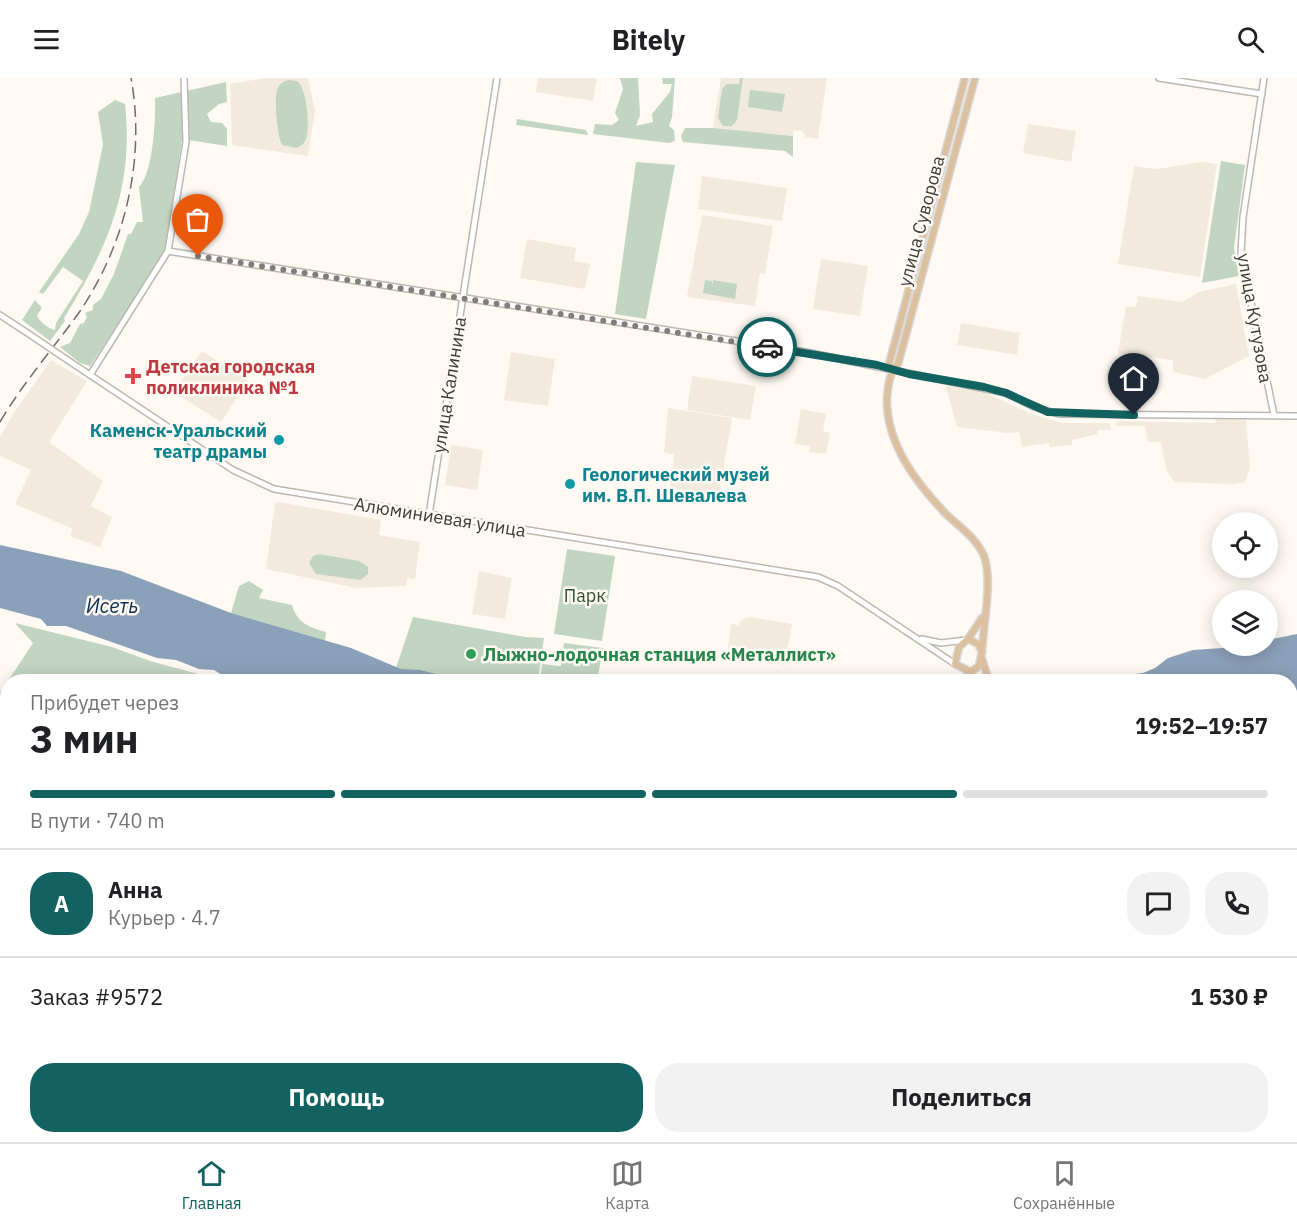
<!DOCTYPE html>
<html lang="ru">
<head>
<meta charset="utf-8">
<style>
  :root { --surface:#fff; --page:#f2f2f2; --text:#202124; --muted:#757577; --line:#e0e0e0; --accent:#116261 }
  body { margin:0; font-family:"IBM Plex Sans",sans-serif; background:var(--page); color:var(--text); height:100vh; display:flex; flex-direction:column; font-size:22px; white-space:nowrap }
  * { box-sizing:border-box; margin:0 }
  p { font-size:20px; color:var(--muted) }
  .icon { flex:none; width:33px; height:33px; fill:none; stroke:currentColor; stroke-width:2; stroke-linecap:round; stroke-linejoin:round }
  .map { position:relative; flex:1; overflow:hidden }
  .side { position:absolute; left:0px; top:596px; width:1298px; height:470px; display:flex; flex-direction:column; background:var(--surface); border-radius:24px 24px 0 0; box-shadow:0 3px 15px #0003 }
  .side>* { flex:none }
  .fabs { position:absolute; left:1212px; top:434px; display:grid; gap:12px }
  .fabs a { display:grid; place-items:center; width:66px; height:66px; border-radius:50%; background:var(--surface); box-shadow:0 3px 15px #0003; font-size:30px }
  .pin { position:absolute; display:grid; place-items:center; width:51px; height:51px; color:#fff; margin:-62px -26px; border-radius:50% 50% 50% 0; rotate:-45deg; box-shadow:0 0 6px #0007 }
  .pin .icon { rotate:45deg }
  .courier { position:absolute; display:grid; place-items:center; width:60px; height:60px; margin:-30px; border:4px solid #116261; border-radius:50%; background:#fff; color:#222; box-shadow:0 2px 8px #0007 }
  .headline em { font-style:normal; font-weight:700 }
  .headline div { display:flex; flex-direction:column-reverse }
  .headline { display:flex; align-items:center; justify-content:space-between; height:102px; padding:0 30px }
  h1 { font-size:39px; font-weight:700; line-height:45px }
  .bar { display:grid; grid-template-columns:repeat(4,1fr); gap:9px 6px; align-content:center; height:72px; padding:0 30px }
  .bar i { height:8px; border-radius:4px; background:var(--line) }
  .bar .selected { background:var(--accent) }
  .bar p { grid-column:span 4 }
  .line { display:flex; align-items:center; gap:15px; padding:0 30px; border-top:2px solid var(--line) }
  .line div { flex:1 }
  .round { display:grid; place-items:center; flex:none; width:63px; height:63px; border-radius:24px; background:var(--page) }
  .button { display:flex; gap:12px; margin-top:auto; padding:12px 30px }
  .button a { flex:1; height:69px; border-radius:24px; background:var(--accent); color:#fff; font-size:24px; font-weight:700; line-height:69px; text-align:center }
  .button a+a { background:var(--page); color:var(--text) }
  header { display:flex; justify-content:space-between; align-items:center; height:78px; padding:0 30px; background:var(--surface); font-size:27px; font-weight:700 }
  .tabs { display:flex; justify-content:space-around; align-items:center; height:84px; border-top:2px solid var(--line); background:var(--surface); font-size:16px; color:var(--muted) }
  .tabs a { display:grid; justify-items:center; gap:3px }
  .tabs .selected { color:var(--accent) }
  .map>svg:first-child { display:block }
  .built { fill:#f2ebdd }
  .green { fill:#c2d5c2 }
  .water { fill:#8ba1b9 }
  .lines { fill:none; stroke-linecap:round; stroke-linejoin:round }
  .tertiary-casing { stroke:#bcb8b1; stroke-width:8 }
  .secondary-casing { stroke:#bcb8b1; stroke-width:8 }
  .primary-casing { stroke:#d8d8d7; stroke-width:9 }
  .tertiary { stroke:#fff; stroke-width:5 }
  .secondary { stroke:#fff; stroke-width:5 }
  .primary { stroke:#ddc09f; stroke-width:6 }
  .rail { stroke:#6f6c68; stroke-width:1.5; stroke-dasharray:12 6; stroke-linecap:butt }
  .secondary-bridge-casing { stroke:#bcb8b1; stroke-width:8; stroke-linecap:butt }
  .secondary-bridge { stroke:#fff; stroke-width:5 }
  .done { stroke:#817e79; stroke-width:6; stroke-dasharray:0 10.8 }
  .route { stroke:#116261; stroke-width:8 }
  .health-dot { fill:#e0444e; stroke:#fef9f2; stroke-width:2 }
  .culture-dot { fill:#0f9aa8; stroke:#fef9f2; stroke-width:2 }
  .leisure-dot { fill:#2e9e5b; stroke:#fef9f2; stroke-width:2 }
  .labels { text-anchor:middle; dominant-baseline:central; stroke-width:5; stroke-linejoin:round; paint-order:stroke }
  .street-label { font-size:18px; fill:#3d3b38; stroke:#fef9f2 }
  .health-label { font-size:18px; font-weight:bold; fill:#be3a42; stroke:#fef9f2; text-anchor:start }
  .culture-label { font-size:18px; font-weight:bold; fill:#0d838f; stroke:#fef9f2; text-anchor:end }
  .park-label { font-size:18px; fill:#2c522f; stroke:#fef9f2 }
  .leisure-label { font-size:18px; font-weight:bold; fill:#27864d; stroke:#fef9f2; text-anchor:start }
  .water-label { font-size:20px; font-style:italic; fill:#072c4d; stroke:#fef9f2 }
</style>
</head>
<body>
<header><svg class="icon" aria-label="menu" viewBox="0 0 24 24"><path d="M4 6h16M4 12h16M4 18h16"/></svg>Bitely<svg class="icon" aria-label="search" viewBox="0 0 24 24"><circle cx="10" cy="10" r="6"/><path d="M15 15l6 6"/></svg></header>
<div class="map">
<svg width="1297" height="1064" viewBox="0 0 1297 1064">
  <rect width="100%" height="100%" fill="#fef9f2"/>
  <g class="built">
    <path d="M 265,0 L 308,0 L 315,33 L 308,78 L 232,67 L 230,6 Z"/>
    <path d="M 538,0 L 597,0 L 593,23 L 536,14 Z"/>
    <path d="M 721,0 L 827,0 L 818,61 L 806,59 L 802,53 L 794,52 L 793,58 L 713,50 Z"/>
    <path d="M 1028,46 L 1076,53 L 1071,84 L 1023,75 Z"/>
    <path d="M 1202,84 L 1217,86 L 1200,199 L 1118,186 L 1134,88 L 1157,91 Z"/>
    <path d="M 702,98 L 787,110 L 782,143 L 698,131 Z"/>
    <path d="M 702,137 L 773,148 L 765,196 L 760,195 L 755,228 L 687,219 Z"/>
    <path d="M 527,161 L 576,170 L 574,183 L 590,186 L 585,211 L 520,200 Z"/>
    <path d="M 821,181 L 868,188 L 860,238 L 813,231 Z"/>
    <path d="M 1236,206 L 1249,278 L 1205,301 L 1173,294 L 1173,282 L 1118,275 L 1126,228 L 1136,229 L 1138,218 L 1182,224 L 1199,214 Z"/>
    <path d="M 961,245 L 1020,255 L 1017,277 L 957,267 Z"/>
    <path d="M 202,273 L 248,303 L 221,344 L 178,317 L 183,310 L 179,307 Z"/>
    <path d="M 511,274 L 555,281 L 548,328 L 504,322 Z"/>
    <path d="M 51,282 L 87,303 L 49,364 L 103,403 L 91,428 L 112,439 L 100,469 L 70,458 L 73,451 L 15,426 L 31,392 L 0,378 L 0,359 L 13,336 Z"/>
    <path d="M 692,298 L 756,308 L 750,342 L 687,332 Z"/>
    <path d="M 946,308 L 984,314 L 1034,337 L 1063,345 L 1110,345 L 1111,352 L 1097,352 L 1097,356 L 1072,362 L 1072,367 L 1050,369 L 1049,365 L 1022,369 L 1019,354 L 1008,355 L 957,349 Z"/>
    <path d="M 668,330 L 732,340 L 719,417 L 670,409 L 674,377 L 664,374 Z"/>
    <path d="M 801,331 L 826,336 L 823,353 L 830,355 L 826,376 L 809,374 L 810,368 L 795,366 Z"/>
    <path d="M 1216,341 L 1246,342 L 1250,390 L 1245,404 L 1234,406 L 1174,404 L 1166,391 L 1161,364 L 1148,364 L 1145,348 L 1116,348 L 1117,343 L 1215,345 Z"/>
    <path d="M 451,367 L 483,372 L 477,412 L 445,407 Z"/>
    <path d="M 279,424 L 381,442 L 379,457 L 420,464 L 415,501 L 407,500 L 406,508 L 356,510 L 266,491 L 275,425 Z"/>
    <path d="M 479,493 L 512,500 L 505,541 L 472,536 Z"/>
    <path d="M 750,539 L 792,546 L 785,587 L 727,577 L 731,546 L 739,547 L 741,542 Z"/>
    <path d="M 552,1058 L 700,1058 L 699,1064 L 544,1064 Z"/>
    <path d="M 1097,1058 L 1204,1058 L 1207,1060 L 1206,1064 L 1101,1064 Z"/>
  </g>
  <g class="green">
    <path d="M 620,0 L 638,0 L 640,37 L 636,48 L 653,44 L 652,36 L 670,14 L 672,6 L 663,6 L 662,0 L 675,0 L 672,39 L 669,48 L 674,52 L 675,63 L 669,65 L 593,56 L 595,46 L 612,47 L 619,42 L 615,35 L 623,11 Z"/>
    <path d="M 740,0 L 743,0 L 737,42 L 732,48 L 723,48 L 718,40 L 722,11 L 727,6 L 739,6 Z"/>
    <path d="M 288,2 L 297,3 C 307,10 310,49 306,61 C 304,66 301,68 296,70 L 282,67 C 277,58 274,21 277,12 C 279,6 283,4 288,2 Z"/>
    <path d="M 226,4 L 227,24 L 219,26 L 207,36 L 211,44 L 222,45 L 227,51 L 227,68 L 182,61 L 166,173 L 90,288 L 80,285 L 60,269 L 70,265 L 80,246 L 84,245 L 87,239 L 85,235 L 93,232 L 93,227 L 101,221 L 114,196 L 128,156 L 131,156 L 137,144 L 143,144 L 139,109 C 153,96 156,40 155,20 Z"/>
    <path d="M 750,12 L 785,16 L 782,34 L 748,29 Z"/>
    <path d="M 115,22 L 125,26 C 134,110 108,169 64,240 L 65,243 L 50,263 L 22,242 L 35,222 L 42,230 L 37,237 C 39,244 49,251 55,252 L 56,245 L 83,203 L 63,189 L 43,216 L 39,214 L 79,156 L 89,134 L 103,67 L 98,34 Z"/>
    <path d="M 517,41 L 586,52 L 588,57 L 516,47 Z"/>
    <path d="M 685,50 L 713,50 L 793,58 L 793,79 L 785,73 L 683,64 L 681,58 Z"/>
    <path d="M 1221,83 L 1245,87 L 1234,170 L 1239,198 L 1202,205 Z"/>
    <path d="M 636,84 L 675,87 L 646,241 L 615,236 Z"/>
    <path d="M 705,202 L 712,203 L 712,209 L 713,202 L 737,206 L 735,221 L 703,215 Z"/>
    <path d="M 567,471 L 615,478 L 602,563 L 554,556 Z"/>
    <path d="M 319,476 L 359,483 L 368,489 L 368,496 L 360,502 L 316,496 L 309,485 L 313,478 Z"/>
    <path d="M 249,503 L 263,512 L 259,520 L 292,527 C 297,545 309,549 326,554 L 325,563 L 231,535 L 239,508 Z"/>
    <path d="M 413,539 L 525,559 L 544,560 L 538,603 L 456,603 L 395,593 Z"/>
    <path d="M 15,545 L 112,569 L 150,583 L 206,598 L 207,603 L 8,603 L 33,565 Z"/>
    <path d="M 564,565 L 603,570 L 597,603 L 540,603 L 542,586 L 561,588 Z"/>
    <path d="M 8,603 L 8,881 L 7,881 L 0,873 L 0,614 Z"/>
    <path d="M 1293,712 L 1297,714 L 1297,1064 L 1261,1058 L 1290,1058 L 1290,714 Z"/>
    <path d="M 0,956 L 7,962 L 8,1058 L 26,1058 L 19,1064 L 0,1064 Z"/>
    <path d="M 179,1058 L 275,1058 L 250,1064 L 184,1064 Z"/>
    <path d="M 830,1058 L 961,1058 L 964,1064 L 809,1064 L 810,1060 Z"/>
  </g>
  <g class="water">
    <path d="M 0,467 L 121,493 L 231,535 L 351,570 L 401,591 L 420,592 L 465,603 L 232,603 L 214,592 L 199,591 L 176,582 L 157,580 L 66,548 L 47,548 L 41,541 L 0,530 Z"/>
    <path d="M 1297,556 L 1297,620 L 1290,618 L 1290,603 L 1077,603 L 1143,595 L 1155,590 L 1168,580 L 1193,572 L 1268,567 L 1268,562 Z"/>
  </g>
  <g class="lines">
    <defs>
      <g id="tertiary">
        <path d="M 1159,0 L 1262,16"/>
        <path d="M 1264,0 L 1243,139 L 1241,176 L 1274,337"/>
        <path d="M 168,173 L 806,274 L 893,292"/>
        <path d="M 90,297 L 168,173 L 186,64 L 184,0"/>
      </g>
      <g id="secondary">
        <path d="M 0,237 L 26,254"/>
        <path d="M 72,285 L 233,392 L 274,411 L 818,499 L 838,508 L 955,586"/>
        <path d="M 893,292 L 1006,315 L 1034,329 L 1059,336 L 1297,338"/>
        <path d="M 429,437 L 497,0"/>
        <path d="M 922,561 L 941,565 L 966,562"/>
      </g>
      <g id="primary">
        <path d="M 975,0 L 898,286 C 889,295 888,308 887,321 C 886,366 917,406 947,437 C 960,449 977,461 984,478 C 993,502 983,548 982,574"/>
        <path d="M 893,292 L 889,286 L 965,0"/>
        <path d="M 968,561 L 978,566 L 982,574 L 979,588 L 971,594 L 955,586 L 959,569 Z"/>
        <path d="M 968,561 L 982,540"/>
        <path d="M 982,581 L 989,603"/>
        <path d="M 967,594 L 979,603"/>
        <path d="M 1035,1058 L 1036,1064"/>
        <path d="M 1233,1058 L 1241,1064"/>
      </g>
    </defs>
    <use href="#tertiary" class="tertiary-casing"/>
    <use href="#secondary" class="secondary-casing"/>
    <use href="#primary" class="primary-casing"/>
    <use href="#tertiary" class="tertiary"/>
    <use href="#secondary" class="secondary"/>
    <use href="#primary" class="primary"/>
    <g class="rail">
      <path d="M 0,344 C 23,305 52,272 78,236 C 125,168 146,82 131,0"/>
      <path d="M 0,944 L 8,950"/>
      <path d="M 157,1058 L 164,1064"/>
    </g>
    <defs>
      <path id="secondary-bridge" d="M 26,254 L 72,285"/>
    </defs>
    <use href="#secondary-bridge" class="secondary-bridge-casing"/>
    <use href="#secondary-bridge" class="secondary-bridge"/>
  </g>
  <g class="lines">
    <path class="done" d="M 198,178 L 767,269"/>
    <path class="route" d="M 767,269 L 877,287 L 909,296 L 984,309 L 1006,315 L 1048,334 L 1134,337"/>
  </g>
  <path class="health-dot" d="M130 289h6v6h6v6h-6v6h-6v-6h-6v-6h6z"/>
  <g class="culture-dot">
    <circle cx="279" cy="362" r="6"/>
    <circle cx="570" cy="406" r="6"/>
  </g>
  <circle class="leisure-dot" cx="471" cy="576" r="6"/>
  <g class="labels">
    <g class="street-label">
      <text transform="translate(921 143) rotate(-75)">улица Суворова</text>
      <text transform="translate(1255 240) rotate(80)">улица Кутузова</text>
      <text transform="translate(449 307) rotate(-81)">улица Калинина</text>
      <text transform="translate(440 439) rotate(9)">Алюминиевая улица</text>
    </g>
    <g class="health-label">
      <text x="146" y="288">Детская городская<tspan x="146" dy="21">поликлиника №1</tspan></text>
    </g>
    <g class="culture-label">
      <text x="267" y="352">Каменск-Уральский<tspan x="267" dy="21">театр драмы</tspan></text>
      <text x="582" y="396" text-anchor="start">Геологический музей<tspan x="582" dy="21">им. В.П. Шевалева</tspan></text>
    </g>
    <g class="park-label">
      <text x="585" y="517">Парк</text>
    </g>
    <g class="leisure-label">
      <text x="483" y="576">Лыжно-лодочная станция «Металлист»</text>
    </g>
    <g class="water-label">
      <text x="112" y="527">Исеть</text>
    </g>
  </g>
</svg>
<div class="fabs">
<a><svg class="icon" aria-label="locate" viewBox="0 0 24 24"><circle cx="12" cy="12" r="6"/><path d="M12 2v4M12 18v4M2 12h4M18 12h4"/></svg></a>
<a><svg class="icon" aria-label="layers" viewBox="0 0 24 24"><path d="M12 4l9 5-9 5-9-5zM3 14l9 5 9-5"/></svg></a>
</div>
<div class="pin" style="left:198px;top:178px;background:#ea580c"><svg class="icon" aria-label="bag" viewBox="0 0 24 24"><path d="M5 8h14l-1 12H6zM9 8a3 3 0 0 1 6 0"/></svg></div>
<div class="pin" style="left:1134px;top:337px;background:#1f2937"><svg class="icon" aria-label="home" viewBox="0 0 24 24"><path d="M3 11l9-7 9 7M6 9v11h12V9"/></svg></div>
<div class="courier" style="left:767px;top:269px"><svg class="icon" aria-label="car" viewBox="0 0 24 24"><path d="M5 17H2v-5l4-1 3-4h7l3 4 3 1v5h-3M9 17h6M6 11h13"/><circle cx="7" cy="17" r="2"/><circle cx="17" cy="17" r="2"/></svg></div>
<section class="side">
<div class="headline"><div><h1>3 мин</h1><p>Прибудет через</p></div><em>19:52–19:57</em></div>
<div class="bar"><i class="selected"></i><i class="selected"></i><i class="selected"></i><i></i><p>В пути · 740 m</p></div>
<div class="line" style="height:108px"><b class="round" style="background:var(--accent);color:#fff">А</b><div><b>Анна</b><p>Курьер · 4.7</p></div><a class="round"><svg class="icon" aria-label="chat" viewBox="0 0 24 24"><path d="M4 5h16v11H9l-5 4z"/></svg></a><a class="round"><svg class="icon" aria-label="phone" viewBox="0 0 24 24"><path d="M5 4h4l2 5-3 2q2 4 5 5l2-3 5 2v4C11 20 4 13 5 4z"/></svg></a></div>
<div class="line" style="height:78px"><div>Заказ #9572</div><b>1 530 ₽</b></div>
<div class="button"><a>Помощь</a><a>Поделиться</a></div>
</section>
</div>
<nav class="tabs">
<a class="selected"><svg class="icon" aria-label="home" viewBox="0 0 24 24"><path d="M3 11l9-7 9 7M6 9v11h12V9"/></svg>Главная</a>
<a><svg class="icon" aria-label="map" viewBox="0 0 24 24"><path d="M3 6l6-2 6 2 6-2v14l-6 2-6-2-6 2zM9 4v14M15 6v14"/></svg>Карта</a>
<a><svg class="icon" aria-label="saved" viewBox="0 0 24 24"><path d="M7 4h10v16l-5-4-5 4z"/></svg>Сохранённые</a>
</nav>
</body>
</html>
